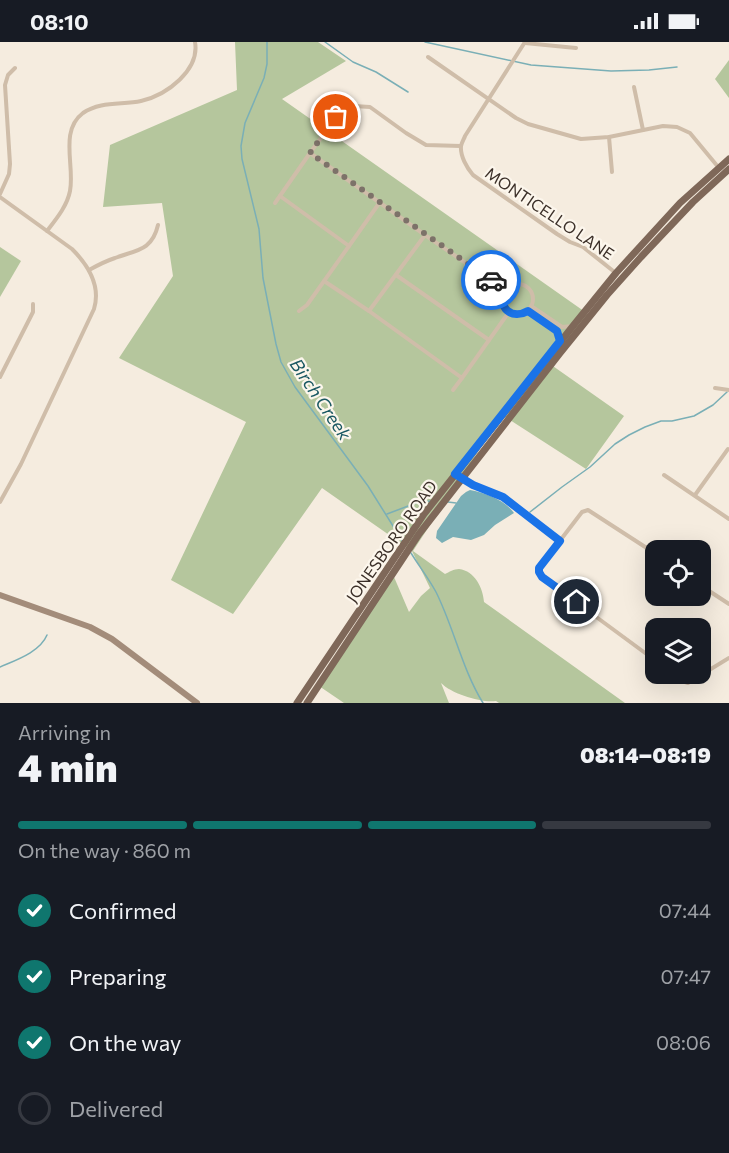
<!DOCTYPE html>
<html lang="en">
<head>
<meta charset="utf-8">
<style>
  :root { --surface:#171b24; --page:#242831; --text:#f1f3f6; --muted:#9ea1a6; --line:#363941; --accent:#0f766e }
  body { margin:0; font-family:Commissioner,sans-serif; background:var(--page); color:var(--text); height:100vh; display:flex; flex-direction:column; font-size:22px; white-space:nowrap }
  * { box-sizing:border-box; margin:0 }
  p { font-size:20px; color:var(--muted) }
  .icon { flex:none; width:33px; height:33px; fill:none; stroke:currentColor; stroke-width:2; stroke-linecap:round; stroke-linejoin:round }
  .map { position:relative; height:661px; overflow:hidden }
  .panel { display:flex; flex-direction:column; background:var(--surface); flex:1 }
  .panel>* { flex:none }
  .tools { position:absolute; left:645px; top:498px; display:grid; gap:12px }
  .tools a { display:grid; place-items:center; width:66px; height:66px; border-radius:12px; background:var(--surface); box-shadow:0 6px 24px #0002; font-size:30px }
  .pin { position:absolute; display:grid; place-items:center; width:51px; height:51px; color:#fff; margin:-26px; border:3px solid #fff; border-radius:50%; box-shadow:0 2px 6px #0007 }
  .courier { position:absolute; display:grid; place-items:center; width:60px; height:60px; margin:-30px; border:4px solid #1a73e8; border-radius:50%; background:#fff; color:#222; box-shadow:0 2px 8px #0007 }
  .headline em { font-style:normal; font-weight:800 }
  .headline div { display:flex; flex-direction:column-reverse }
  .headline { display:flex; align-items:center; justify-content:space-between; height:102px; padding:0 18px }
  h1 { font-size:39px; font-weight:800; line-height:45px }
  .bar { display:grid; grid-template-columns:repeat(4,1fr); gap:9px 6px; align-content:center; height:72px; padding:0 18px }
  .bar i { height:8px; border-radius:4px; background:var(--line) }
  .bar .active { background:var(--accent) }
  .bar p { grid-column:span 4 }
  ol { padding:0 18px; list-style:none }
  li { display:flex; align-items:center; gap:18px; height:66px }
  li p { margin-inline-start:auto }
  li .icon { padding:6px; border-radius:50%; background:var(--accent); color:#fff; stroke-width:4 }
  li:last-child { color:var(--muted) }
  li i { width:33px; height:33px; border:3px solid var(--line); border-radius:50% }
  .status { display:flex; justify-content:space-between; align-items:center; height:42px; padding:0 30px; background:var(--surface); direction:ltr }
  .status svg { height:16px; fill:currentColor }
  .map>svg:first-child { display:block }
  .green { fill:#b5c69d }
  .water { fill:#7aafb6 }
  .lines { fill:none; stroke-linecap:round; stroke-linejoin:round }
  .stream { stroke:#7aafb6; stroke-width:1.5 }
  .street { stroke:#cfbda9; stroke-width:4 }
  .secondary { stroke:#a38c7a; stroke-width:6 }
  .primary { stroke:#7f6859; stroke-width:7 }
  .done { stroke:#7d7269; stroke-width:6; stroke-dasharray:0 10.8 }
  .route { stroke:#1a73e8; stroke-width:8 }
  .labels { text-anchor:middle; dominant-baseline:central; stroke-width:4.5; stroke-linejoin:round; paint-order:stroke }
  .street-label { font-size:16px; fill:#3c3029; stroke:#fcf6ec }
  .water-label { font-size:18px; font-style:italic; fill:#1a5862; stroke:#fcf6ec }
</style>
</head>
<body>
<div class="status"><b>08:10</b><svg viewBox="0 0 49 12"><path d="M0 12V9h3v3zM5 12V6h3v6zM10 12V3h3v9zM15 12V0h3v12zM26 1h20v11H26zM47 4h2v5h-2z"/></svg></div>
<div class="map">
<svg width="729" height="661" viewBox="0 0 729 661">
  <rect width="100%" height="100%" fill="#f5ecdf"/>
  <g class="green">
    <path d="M 235,0 L 318,0 L 346,19 L 282,57 L 588,272 L 550,322 L 624,374 L 586,427 L 502,373 L 413,509 L 445,532 C 449,530 454,527 459,527 C 475,529 483,546 484,560 L 625,661 L 499,661 L 496,659 C 481,661 452,652 441,641 L 449,661 L 344,661 L 319,644 L 394,535 L 409,570 L 421,554 L 430,546 L 412,509 L 322,446 L 233,572 L 171,538 L 246,380 L 119,316 L 173,234 L 162,161 L 103,165 L 110,103 L 237,48 Z"/>
    <path d="M 729,18 L 729,56 L 715,37 Z"/>
    <path d="M 0,205 L 21,219 L 0,255 Z"/>
  </g>
  <path class="water" d="M 470,448 C 485,451 505,458 514,471 L 495,483 L 484,493 L 471,498 L 453,495 L 442,501 L 436,496 L 437,489 L 461,454 L 466,450 Z"/>
  <g class="lines">
    <g class="stream">
      <path d="M 267,0 L 267,22 L 264,36 L 245,81 L 241,104 L 242,117 L 259,187 L 263,236 L 276,302 L 281,320 L 295,345 L 368,444 L 403,500"/>
      <path d="M 325,0 L 353,20 L 376,30 L 408,50"/>
      <path d="M 425,0 L 531,23 L 611,29 L 649,28 L 677,25"/>
      <path d="M 448,460 L 456,461"/>
      <path d="M 530,470 L 562,445 L 590,425 L 615,402 L 629,393 L 645,385 L 661,379 L 672,379 L 694,374 L 713,363 L 727,350"/>
      <path d="M 387,472 L 416,461 L 431,459"/>
      <path d="M 411,511 C 419,524 429,537 436,550 C 454,586 462,627 483,661"/>
      <path d="M 0,625 C 16,618 40,610 47,593"/>
    </g>
    <g class="street">
      <path d="M 525,0 L 465,94 C 464,97 462,100 461,104 C 460,114 467,126 473,133 L 557,192 L 570,200 L 583,205 L 617,232"/>
      <path d="M 525,1 L 576,6"/>
      <path d="M 428,15 L 516,76 L 528,82 L 581,97 L 609,95 L 663,84 L 677,85 L 690,91 L 719,126"/>
      <path d="M 634,45 L 643,88"/>
      <path d="M 609,95 L 612,130"/>
      <path d="M 310,111 L 336,75 L 345,67 L 354,64 L 370,65 L 406,91 L 426,103 L 461,104"/>
      <path d="M 0,152 L 9,132 L 10,122 L 5,43 L 8,33 L 15,26"/>
      <path d="M 280,154 L 349,204 L 380,160"/>
      <path d="M 0,155 L 72,207 C 88,223 101,244 94,267 L 21,422 L 0,460"/>
      <path d="M 275,161 L 310,111 L 425,193"/>
      <path d="M 47,189 C 57,176 67,164 70,149 C 75,124 59,89 83,71 C 100,59 122,63 141,59 C 167,53 200,28 195,0"/>
      <path d="M 89,228 C 98,223 106,219 115,216 C 136,208 152,209 158,183"/>
      <path d="M 396,233 L 489,298"/>
      <path d="M 324,239 L 369,269"/>
      <circle cx="518" cy="257" r="15"/>
      <path d="M 505,248 L 425,193 L 369,269 L 462,336 L 509,270"/>
      <path d="M 531,264 L 562,285 L 572,284"/>
      <path d="M 299,269 L 307,263 L 349,204"/>
      <path d="M 528,269 L 557,289 L 560,299"/>
      <path d="M 0,335 L 33,270 L 33,262"/>
      <path d="M 715,346 L 729,348"/>
      <path d="M 453,348 L 462,336"/>
      <path d="M 664,433 L 729,477"/>
      <path d="M 461,436 L 480,446 L 503,455 L 560,499"/>
      <path d="M 695,453 L 728,407"/>
      <path d="M 656,512 L 588,468 L 582,470 L 539,526 L 539,529 L 542,535 L 656,619"/>
      <path d="M 700,543 L 729,562"/>
      <path d="M 673,632 L 685,640 L 688,641 L 729,616"/>
    </g>
    <path class="secondary" d="M 0,553 L 90,585 L 112,597 L 197,661"/>
    <g class="primary">
      <path d="M 297,661 L 424,472 L 573,284 L 616,231 L 680,161 L 729,117"/>
      <path d="M 307,661 L 419,492 L 560,311 L 607,253 L 641,215 L 693,160 L 729,127"/>
    </g>
  </g>
  <g class="lines">
    <path class="done" d="M 336,75 L 310,111 L 491,238"/>
    <path class="route" d="M 491,238 L 505,249 C 497,266 512,278 528,269 L 557,289 L 560,299 L 455,432 L 473,443 L 503,455 L 560,499 L 539,526 L 539,530 L 542,535 L 577,560"/>
  </g>
  <g class="labels">
    <g class="street-label">
      <text transform="translate(550 171) rotate(34)">MONTICELLO LANE</text>
      <text transform="translate(391 499) rotate(-55)">JONESBORO ROAD</text>
    </g>
    <g class="water-label">
      <text transform="translate(321 357) rotate(56)">Birch Creek</text>
    </g>
  </g>
</svg>
<div class="tools">
<a><svg class="icon" aria-label="locate" viewBox="0 0 24 24"><circle cx="12" cy="12" r="6"/><path d="M12 2v4M12 18v4M2 12h4M18 12h4"/></svg></a>
<a><svg class="icon" aria-label="layers" viewBox="0 0 24 24"><path d="M12 4l9 5-9 5-9-5zM3 14l9 5 9-5"/></svg></a>
</div>
<div class="pin" style="left:336px;top:75px;background:#ea580c"><svg class="icon" aria-label="bag" viewBox="0 0 24 24"><path d="M5 8h14l-1 12H6zM9 8a3 3 0 0 1 6 0"/></svg></div>
<div class="pin" style="left:577px;top:560px;background:#1f2937"><svg class="icon" aria-label="home" viewBox="0 0 24 24"><path d="M3 11l9-7 9 7M6 9v11h12V9"/></svg></div>
<div class="courier" style="left:491px;top:238px"><svg class="icon" aria-label="car" viewBox="0 0 24 24"><path d="M5 17H2v-5l4-1 3-4h7l3 4 3 1v5h-3M9 17h6M6 11h13"/><circle cx="7" cy="17" r="2"/><circle cx="17" cy="17" r="2"/></svg></div>
</div>
<section class="panel">
<div class="headline"><div><h1>4 min</h1><p>Arriving in</p></div><em>08:14–08:19</em></div>
<div class="bar"><i class="active"></i><i class="active"></i><i class="active"></i><i></i><p>On the way · 860 m</p></div>
<ol>
<li><svg class="icon" aria-label="check" viewBox="0 0 24 24"><path d="M5 12l5 5 9-10"/></svg>Confirmed<p>07:44</p></li>
<li><svg class="icon" aria-label="check" viewBox="0 0 24 24"><path d="M5 12l5 5 9-10"/></svg>Preparing<p>07:47</p></li>
<li><svg class="icon" aria-label="check" viewBox="0 0 24 24"><path d="M5 12l5 5 9-10"/></svg>On the way<p>08:06</p></li>
<li><i></i>Delivered</li>
</ol>
</section>
</body>
</html>
